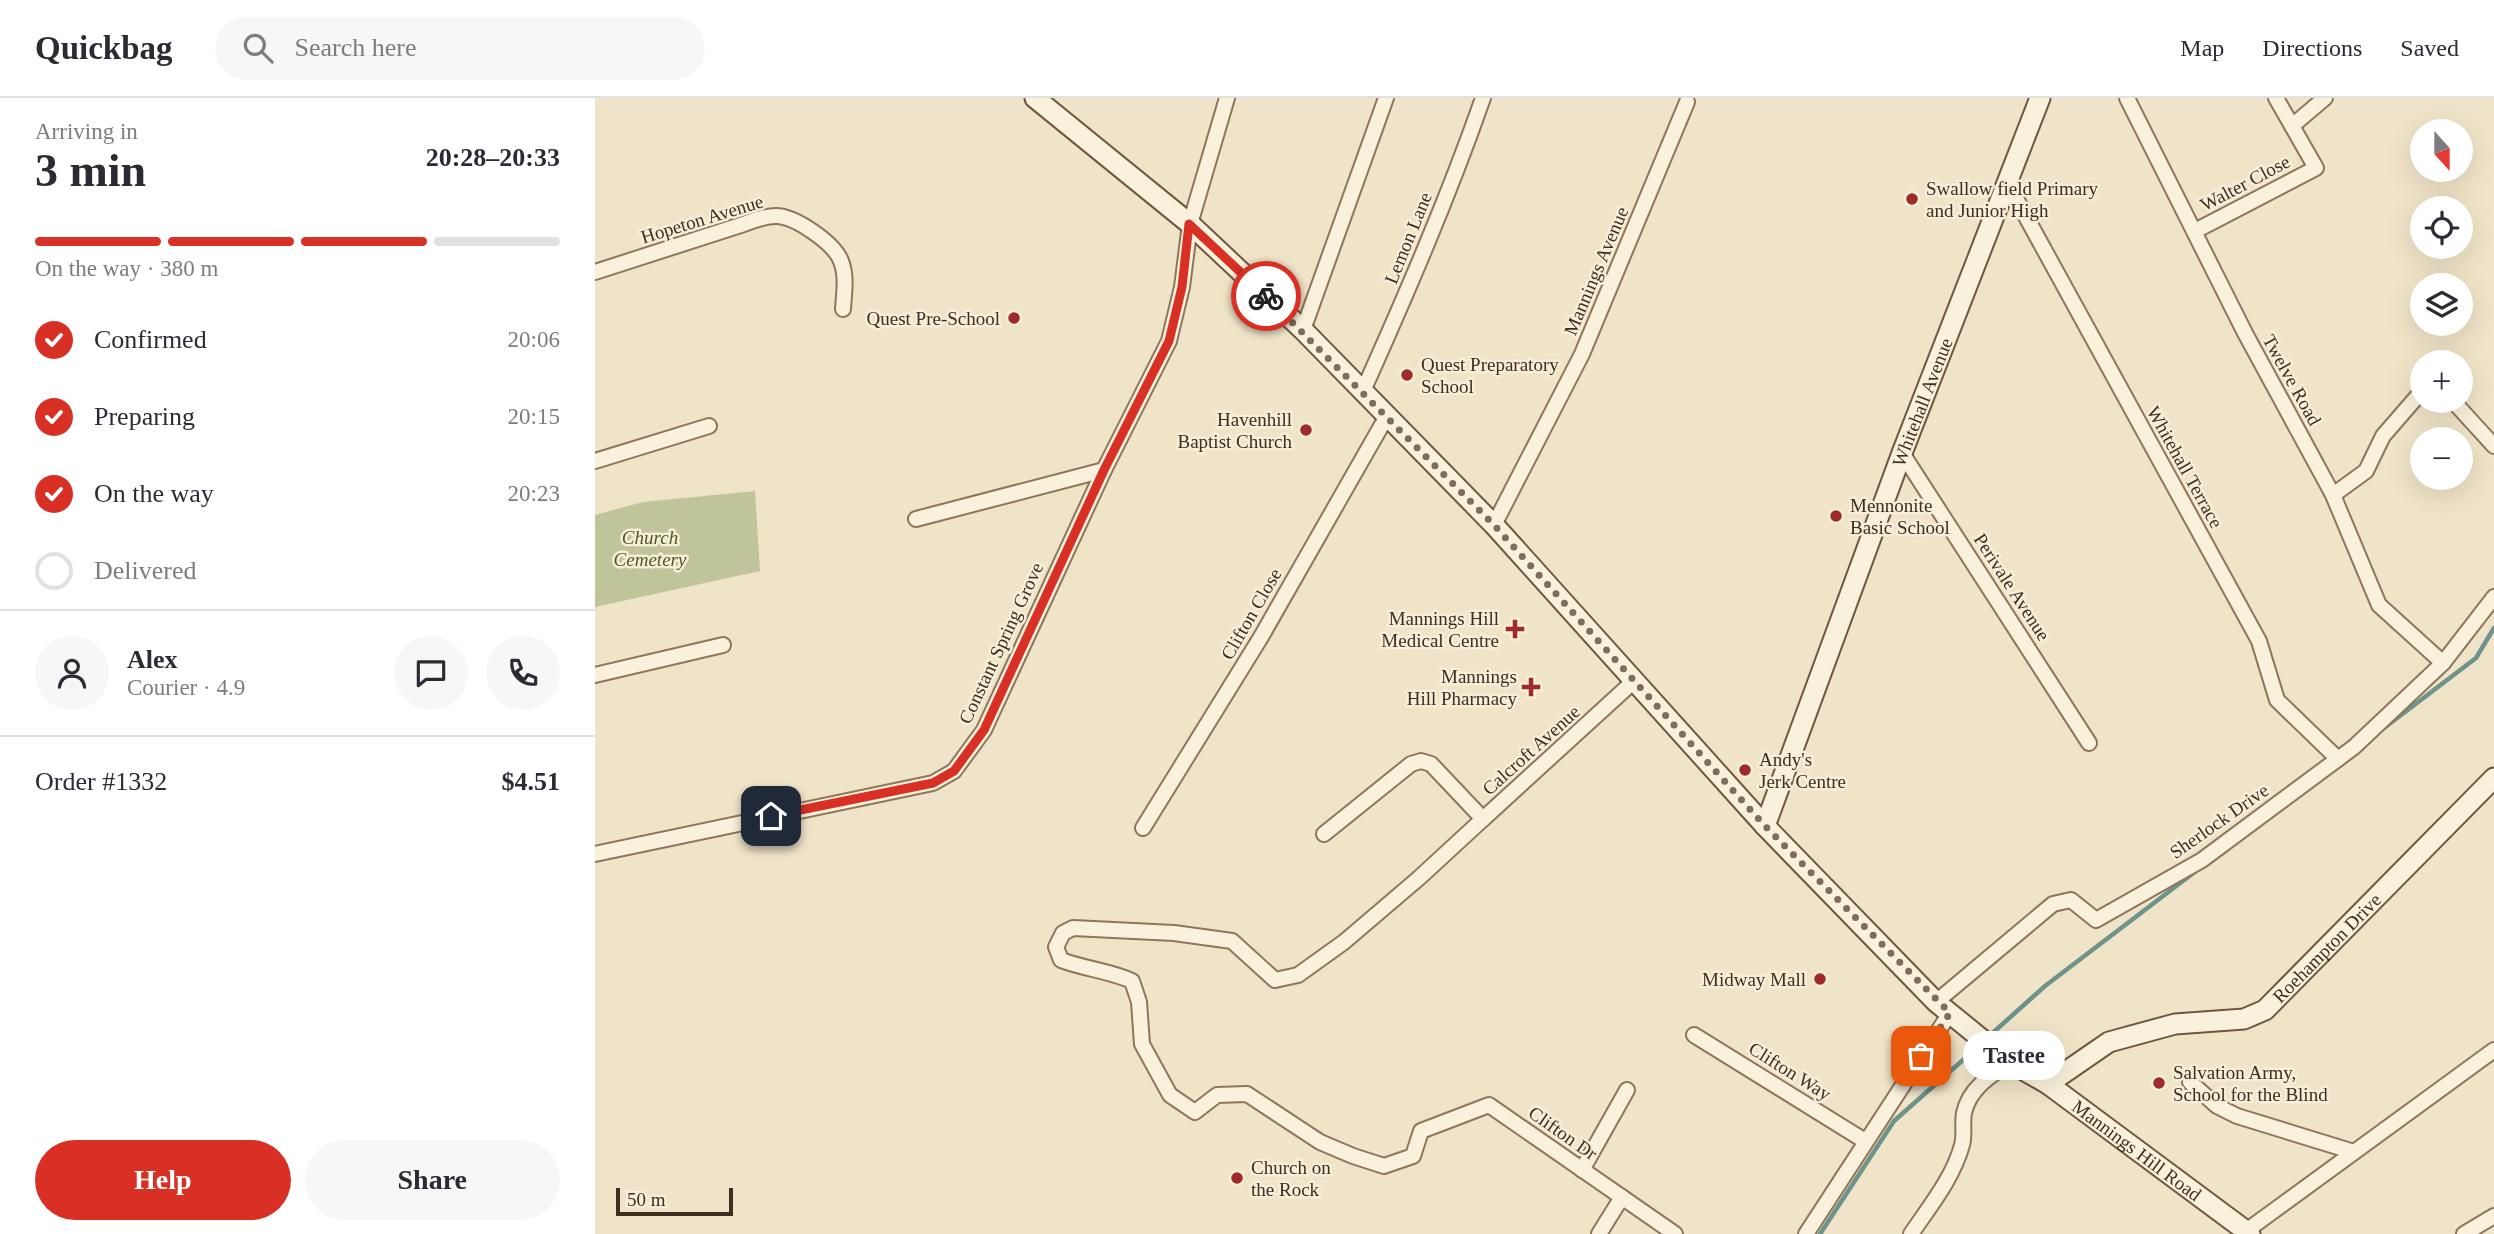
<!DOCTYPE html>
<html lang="en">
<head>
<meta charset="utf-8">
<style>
  :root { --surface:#fff; --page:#f7f7f7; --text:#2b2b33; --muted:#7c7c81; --line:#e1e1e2; --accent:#d93025 }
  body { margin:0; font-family:"Times New Roman",serif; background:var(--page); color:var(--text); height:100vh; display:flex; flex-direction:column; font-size:26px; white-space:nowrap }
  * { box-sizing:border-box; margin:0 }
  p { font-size:23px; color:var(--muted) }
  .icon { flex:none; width:38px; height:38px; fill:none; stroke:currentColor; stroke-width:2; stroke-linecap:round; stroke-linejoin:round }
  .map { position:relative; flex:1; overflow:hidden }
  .details { display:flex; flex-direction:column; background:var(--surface); width:595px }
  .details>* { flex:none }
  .needle { width:46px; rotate:159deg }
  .fabs { position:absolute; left:1815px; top:21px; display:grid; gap:14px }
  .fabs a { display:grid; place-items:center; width:63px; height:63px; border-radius:50%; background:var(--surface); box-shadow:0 7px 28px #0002; font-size:35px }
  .scale { position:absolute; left:21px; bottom:18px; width:117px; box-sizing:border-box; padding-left:7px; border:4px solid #3d2e20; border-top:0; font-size:19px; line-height:24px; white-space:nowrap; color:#3d2e20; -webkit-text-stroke:5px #f7eed8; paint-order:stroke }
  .pin { position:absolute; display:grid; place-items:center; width:60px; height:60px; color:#fff; margin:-30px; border-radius:14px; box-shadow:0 4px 10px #0006 }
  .courier { position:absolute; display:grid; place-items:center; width:70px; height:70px; margin:-35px; border:5px solid #d93025; border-radius:50%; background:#fff; color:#222; box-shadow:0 2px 9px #0007 }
  .bubble { position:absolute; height:49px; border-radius:24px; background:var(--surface); box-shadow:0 7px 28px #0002; font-size:23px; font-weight:800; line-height:49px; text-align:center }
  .overview em { font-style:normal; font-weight:800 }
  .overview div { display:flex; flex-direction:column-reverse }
  .overview { display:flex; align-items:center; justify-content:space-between; height:119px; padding:0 35px }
  h1 { font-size:46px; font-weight:800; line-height:52px }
  .bar { display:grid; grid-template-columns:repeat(4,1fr); gap:10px 7px; align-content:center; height:84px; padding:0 35px }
  .bar i { height:9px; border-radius:5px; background:var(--line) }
  .bar .active { background:var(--accent) }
  .bar p { grid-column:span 4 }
  .line { display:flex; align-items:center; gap:18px; padding:0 35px; border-top:2px solid var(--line) }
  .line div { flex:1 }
  .round { display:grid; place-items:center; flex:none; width:74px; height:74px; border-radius:37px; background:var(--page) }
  ol { padding:0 35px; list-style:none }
  li { display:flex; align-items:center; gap:21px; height:77px }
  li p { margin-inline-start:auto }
  li .icon { padding:7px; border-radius:50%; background:var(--accent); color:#fff; stroke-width:4 }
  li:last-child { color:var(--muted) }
  li i { width:38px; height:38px; border:4px solid var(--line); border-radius:50% }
  .action { display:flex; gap:14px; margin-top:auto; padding:14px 35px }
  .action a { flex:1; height:80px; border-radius:42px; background:var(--accent); color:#fff; font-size:28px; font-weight:800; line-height:80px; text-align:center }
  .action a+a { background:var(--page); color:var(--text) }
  header { display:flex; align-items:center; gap:42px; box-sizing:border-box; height:98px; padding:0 35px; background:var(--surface); border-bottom:2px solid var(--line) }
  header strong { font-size:33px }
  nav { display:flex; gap:38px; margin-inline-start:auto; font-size:24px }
  .search { width:490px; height:63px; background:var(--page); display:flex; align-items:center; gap:18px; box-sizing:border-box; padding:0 24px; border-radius:38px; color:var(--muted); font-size:26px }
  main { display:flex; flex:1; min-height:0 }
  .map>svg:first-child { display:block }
  .cemetery { fill:#bfc49a }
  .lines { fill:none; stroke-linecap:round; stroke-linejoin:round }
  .stream { stroke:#6f938a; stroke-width:4.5 }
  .street-casing { stroke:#8d765c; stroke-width:18 }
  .secondary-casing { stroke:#6f573f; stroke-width:23 }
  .street { stroke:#faf1dc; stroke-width:14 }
  .secondary { stroke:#faf1dc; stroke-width:19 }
  .done { stroke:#7c6e5b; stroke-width:7; stroke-dasharray:0 12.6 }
  .route { stroke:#d93025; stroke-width:9 }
  .poi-dot { fill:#9e2a2b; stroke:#f7eed8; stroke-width:2.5 }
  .labels { text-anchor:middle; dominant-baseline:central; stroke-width:5; stroke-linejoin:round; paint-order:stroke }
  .street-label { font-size:19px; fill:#3d2e20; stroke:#f7eed8 }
  .poi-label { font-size:19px; fill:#3d2e20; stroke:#f7eed8; text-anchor:start }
  .park-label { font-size:19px; font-style:italic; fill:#4d5a26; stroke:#f7eed8 }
</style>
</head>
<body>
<header>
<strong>Quickbag</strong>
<div class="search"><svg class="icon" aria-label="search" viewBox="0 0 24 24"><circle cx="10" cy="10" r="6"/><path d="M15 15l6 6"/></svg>Search here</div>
<nav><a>Map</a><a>Directions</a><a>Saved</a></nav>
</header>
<main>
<section class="details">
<div class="overview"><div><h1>3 min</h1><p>Arriving in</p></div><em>20:28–20:33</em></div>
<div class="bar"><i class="active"></i><i class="active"></i><i class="active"></i><i></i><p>On the way · 380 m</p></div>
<ol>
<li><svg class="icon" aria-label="check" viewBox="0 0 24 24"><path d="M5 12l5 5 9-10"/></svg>Confirmed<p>20:06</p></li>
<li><svg class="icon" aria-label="check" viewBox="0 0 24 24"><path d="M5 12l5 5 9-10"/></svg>Preparing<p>20:15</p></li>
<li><svg class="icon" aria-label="check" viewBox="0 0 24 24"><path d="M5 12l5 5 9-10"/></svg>On the way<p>20:23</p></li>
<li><i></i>Delivered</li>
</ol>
<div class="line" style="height:126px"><a class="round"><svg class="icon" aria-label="person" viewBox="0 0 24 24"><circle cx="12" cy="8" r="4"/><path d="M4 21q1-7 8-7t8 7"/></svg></a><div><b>Alex</b><p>Courier · 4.9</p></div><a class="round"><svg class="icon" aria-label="chat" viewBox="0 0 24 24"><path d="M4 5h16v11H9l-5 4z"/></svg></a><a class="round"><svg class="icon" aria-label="phone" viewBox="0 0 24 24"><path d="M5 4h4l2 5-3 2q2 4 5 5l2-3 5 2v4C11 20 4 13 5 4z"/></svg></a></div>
<div class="line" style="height:91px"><div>Order #1332</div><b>$4.51</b></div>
<div class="action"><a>Help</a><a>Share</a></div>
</section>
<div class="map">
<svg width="1899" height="1136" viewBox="0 0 1899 1136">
  <rect width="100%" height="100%" fill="#f0e4c8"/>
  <path class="cemetery" d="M 160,393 L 165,473 L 0,509 L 0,417 L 48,404 Z"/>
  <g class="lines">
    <g class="stream">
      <path d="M 1789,630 L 1881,560 L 1899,530"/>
      <path d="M 1392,940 L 1450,888 L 1601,773"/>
      <path d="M 1225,1136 L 1299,1023 L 1386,946"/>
    </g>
    <defs>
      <g id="street">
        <path d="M 1532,0 L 1650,235 L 1738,397 L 1784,507 L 1848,565"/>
        <path d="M 1697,28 L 1730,0"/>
        <path d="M 1412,84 L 1664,543 L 1682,602 L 1743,661"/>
        <path d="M 1600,133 L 1721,70 L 1681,0"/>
        <path d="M 0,174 L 149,126 C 159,122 170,118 181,118 C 200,118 239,145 246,163 C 252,178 249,195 248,211"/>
        <path d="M 708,232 L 791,0"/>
        <path d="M 768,293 C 811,197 853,100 888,0"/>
        <path d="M 1858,303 L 1899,348"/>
        <path d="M 1307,355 L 1494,645"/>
        <path d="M 0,363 L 114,328"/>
        <path d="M 1738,397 L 1771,373 L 1788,338 L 1827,293"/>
        <path d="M 321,421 L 509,372"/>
        <path d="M 899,427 L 987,256 L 1092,4"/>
        <path d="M 0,577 L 128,547"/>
        <path d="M 888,721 L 824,780 L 749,844 L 703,877 L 680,882 L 637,843 L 579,835 L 478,830 L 468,835 L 461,849 L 466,862 C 490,871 515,873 537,883 L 544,904 L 547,946 L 575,997 L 600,1014 L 622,997 L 652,996 L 725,1044 L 758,1058 L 789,1068 L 818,1058 L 826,1033 L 894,1007 L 1080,1136"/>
        <path d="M 548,730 L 666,539 L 792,318"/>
        <path d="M 729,736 L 816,666 L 826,663 L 836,666 L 888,721 L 1039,583"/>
        <path d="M 0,756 L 338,685 L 359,673 L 389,632 L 509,372 L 574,243 L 587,189 L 595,126 L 632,0"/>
        <path d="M 1341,904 L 1458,806 L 1476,802 L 1501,822 L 1607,762 L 1759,649 L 1848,565 L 1899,499"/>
        <path d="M 1099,937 L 1270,1043"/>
        <path d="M 1595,984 L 1622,1008 L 1642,1018 L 1759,1054"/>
        <path d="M 987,1072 L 1032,992"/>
        <path d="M 1004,1136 L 1027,1099"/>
        <path d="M 1211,1136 L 1355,915"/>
        <path d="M 1316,1136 C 1335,1108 1358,1080 1367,1047 C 1370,1037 1367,1025 1369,1015 C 1374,991 1396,976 1416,965"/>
        <path d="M 1647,1136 L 1899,952"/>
        <path d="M 1869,1136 L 1899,1118"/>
      </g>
      <g id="secondary">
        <path id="s1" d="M 440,0 L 595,126 L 708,232 L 899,427 L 1170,728 L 1341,904 L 1416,965 L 1453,986 L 1655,1136"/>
        <path id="s2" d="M 1170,728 L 1307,355 L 1445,0"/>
        <path id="s3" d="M 1453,986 L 1514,944 L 1580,926 L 1649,921 L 1670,912 L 1899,680"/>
      </g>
    </defs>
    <use href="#street" class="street-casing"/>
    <use href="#secondary" class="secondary-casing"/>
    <use href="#street" class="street"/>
    <use href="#secondary" class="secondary"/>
  </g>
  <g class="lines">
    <path class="done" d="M 671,198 L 899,427 L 1170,728 L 1355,915 L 1326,958"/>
    <path class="route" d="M 176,718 L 338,685 L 359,673 L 389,632 L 509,372 L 574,243 L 587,189 L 594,126 L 671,198"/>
  </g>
  <g class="poi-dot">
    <circle cx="1317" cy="101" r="7"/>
    <circle cx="419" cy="220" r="7"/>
    <circle cx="812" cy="277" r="7"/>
    <circle cx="711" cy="332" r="7"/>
    <circle cx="1241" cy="418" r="7"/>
    <path d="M916.5 520.5h7v7h7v7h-7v7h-7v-7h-7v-7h7z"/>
    <path d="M932.5 578.5h7v7h7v7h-7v7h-7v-7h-7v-7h7z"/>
    <circle cx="1150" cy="672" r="7"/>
    <circle cx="1225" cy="881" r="7"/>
    <circle cx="1564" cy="985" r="7"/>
    <circle cx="642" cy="1080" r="7"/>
  </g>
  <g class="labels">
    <g class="street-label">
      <text transform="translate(1650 85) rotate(-28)">Walter Close</text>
      <text transform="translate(107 121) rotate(-17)">Hopeton Avenue</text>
      <text transform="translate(813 140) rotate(-68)">Lemon Lane</text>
      <text transform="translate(1001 173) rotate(-67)">Mannings Avenue</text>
      <text transform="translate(1697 282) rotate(61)">Twelve Road</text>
      <text stroke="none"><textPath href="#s2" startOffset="452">Whitehall Avenue</textPath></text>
      <text transform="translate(1590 369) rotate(61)">Whitehall Terrace</text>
      <text transform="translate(1417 489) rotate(57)">Perivale Avenue</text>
      <text transform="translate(656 516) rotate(-60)">Clifton Close</text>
      <text transform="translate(406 545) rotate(-65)">Constant Spring Grove</text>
      <text transform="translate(936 652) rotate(-42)">Calcroft Avenue</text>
      <text transform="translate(1624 723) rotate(-35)">Sherlock Drive</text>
      <text stroke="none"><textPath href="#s3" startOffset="322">Roehampton Drive</textPath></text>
      <text transform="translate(1195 973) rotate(32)">Clifton Way</text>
      <text transform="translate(968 1035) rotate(35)">Clifton Dr</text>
      <text stroke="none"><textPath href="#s1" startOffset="1528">Mannings Hill Road</textPath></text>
    </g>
    <g class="poi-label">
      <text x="1331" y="90">Swallow field Primary<tspan x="1331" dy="22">and Junior High</tspan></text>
      <text x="405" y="220" text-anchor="end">Quest Pre-School</text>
      <text x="826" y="266">Quest Preparatory<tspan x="826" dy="22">School</tspan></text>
      <text x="697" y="321" text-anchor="end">Havenhill<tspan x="697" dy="22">Baptist Church</tspan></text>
      <text x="1255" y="407">Mennonite<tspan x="1255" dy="22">Basic School</tspan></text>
      <text x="904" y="520" text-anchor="end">Mannings Hill<tspan x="904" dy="22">Medical Centre</tspan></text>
      <text x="922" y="578" text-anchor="end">Mannings<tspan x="922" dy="22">Hill Pharmacy</tspan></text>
      <text x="1164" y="661">Andy's<tspan x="1164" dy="22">Jerk Centre</tspan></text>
      <text x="1211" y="881" text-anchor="end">Midway Mall</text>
      <text x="1578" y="974">Salvation Army,<tspan x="1578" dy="22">School for the Blind</tspan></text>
      <text x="656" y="1069">Church on<tspan x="656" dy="22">the Rock</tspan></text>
    </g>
    <g class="park-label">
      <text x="55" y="439">Church<tspan x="55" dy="22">Cemetery</tspan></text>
    </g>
  </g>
</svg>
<div class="fabs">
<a><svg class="needle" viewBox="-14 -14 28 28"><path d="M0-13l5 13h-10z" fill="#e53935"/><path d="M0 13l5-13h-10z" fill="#7c7c81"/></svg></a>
<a><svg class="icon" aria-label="locate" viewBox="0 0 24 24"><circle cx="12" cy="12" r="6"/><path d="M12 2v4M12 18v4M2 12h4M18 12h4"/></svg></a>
<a><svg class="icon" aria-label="layers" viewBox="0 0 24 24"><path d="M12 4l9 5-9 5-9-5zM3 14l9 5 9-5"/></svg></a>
<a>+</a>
<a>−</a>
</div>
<div class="scale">50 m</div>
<div class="pin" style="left:1326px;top:958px;background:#ea580c"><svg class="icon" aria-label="bag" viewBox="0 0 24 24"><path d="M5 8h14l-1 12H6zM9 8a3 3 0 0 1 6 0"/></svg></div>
<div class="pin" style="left:176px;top:718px;background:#1f2937"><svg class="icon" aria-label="home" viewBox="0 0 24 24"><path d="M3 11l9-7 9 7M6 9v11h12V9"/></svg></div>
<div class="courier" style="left:671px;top:198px"><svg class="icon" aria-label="bike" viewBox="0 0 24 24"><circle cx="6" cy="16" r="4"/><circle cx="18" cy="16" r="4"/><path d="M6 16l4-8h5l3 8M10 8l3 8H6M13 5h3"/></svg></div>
<div class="bubble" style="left:1368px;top:933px;width:102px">Tastee</div>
</div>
</main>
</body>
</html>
